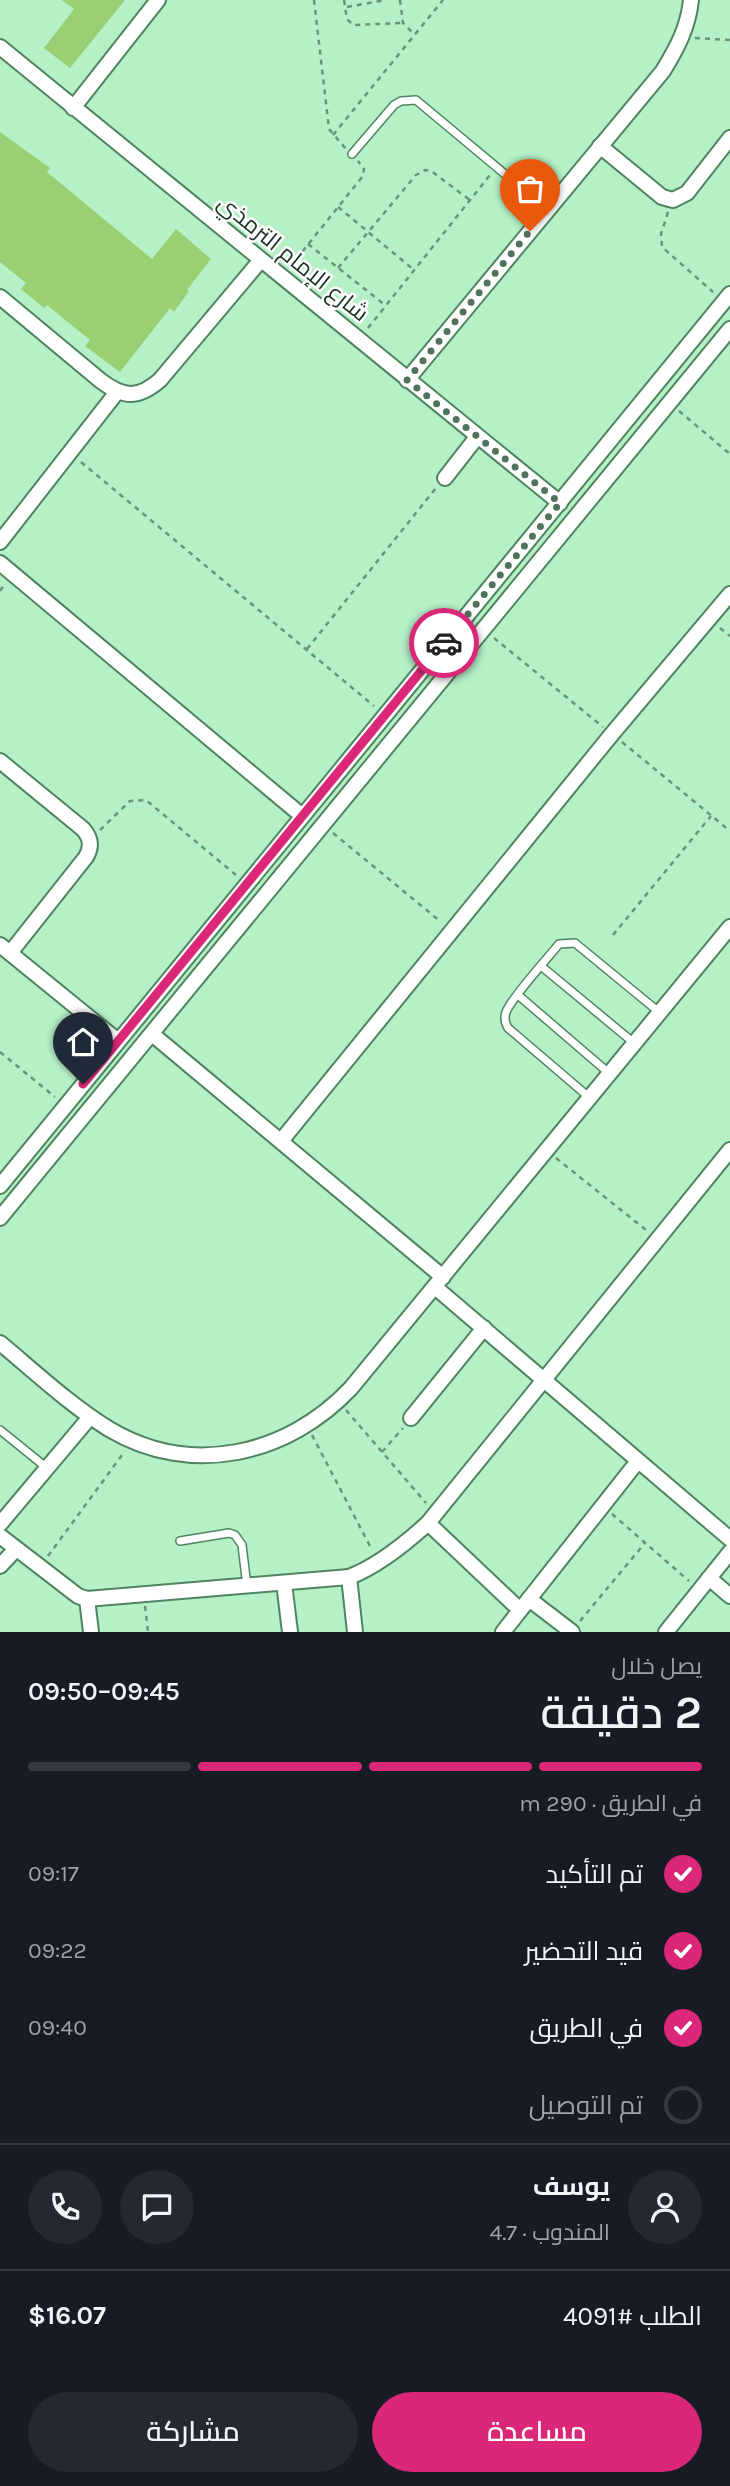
<!DOCTYPE html>
<html lang="ar">
<head>
<meta charset="utf-8">
<style>
  :root { --surface:#171b24; --page:#242831; --text:#f1f3f6; --muted:#9ea1a6; --line:#363941; --accent:#db2777 }
  body { margin:0; font-family:Karla,Cairo,sans-serif; background:var(--page); color:var(--text); direction:rtl; height:100vh; display:flex; flex-direction:column; font-size:26px; white-space:nowrap }
  * { box-sizing:border-box; margin:0 }
  p { font-size:23px; color:var(--muted) }
  .icon { flex:none; width:38px; height:38px; fill:none; stroke:currentColor; stroke-width:2; stroke-linecap:round; stroke-linejoin:round }
  .map { position:relative; height:1632px; overflow:hidden; direction:ltr }
  .side { display:flex; flex-direction:column; background:var(--surface); flex:1 }
  .side>* { flex:none }
  .pin { position:absolute; display:grid; place-items:center; width:60px; height:60px; color:#fff; margin:-72px -30px; border-radius:50% 50% 50% 0; rotate:-45deg; box-shadow:0 0 7px #0007 }
  .pin .icon { rotate:45deg }
  .courier { position:absolute; display:grid; place-items:center; width:70px; height:70px; margin:-35px; border:5px solid #db2777; border-radius:50%; background:#fff; color:#222; box-shadow:0 2px 9px #0007 }
  .headline em { font-style:normal; font-weight:600 }
  .headline div { display:flex; flex-direction:column-reverse }
  .headline { display:flex; align-items:center; justify-content:space-between; height:119px; padding:0 28px }
  h1 { font-size:46px; font-weight:600; line-height:52px }
  .bar { display:grid; grid-template-columns:repeat(4,1fr); gap:10px 7px; align-content:center; height:84px; padding:0 28px }
  .bar i { height:9px; border-radius:5px; background:var(--line) }
  .bar .current { background:var(--accent) }
  .bar p { grid-column:span 4 }
  .line { display:flex; align-items:center; gap:18px; padding:0 28px; border-top:2px solid var(--line) }
  .line div { flex:1 }
  .round { display:grid; place-items:center; flex:none; width:74px; height:74px; border-radius:37px; background:var(--page) }
  ol { padding:0 28px; list-style:none }
  li { display:flex; align-items:center; gap:21px; height:77px }
  li p { margin-inline-start:auto }
  li .icon { padding:7px; border-radius:50%; background:var(--accent); color:#fff; stroke-width:4 }
  li:last-child { color:var(--muted) }
  li i { width:38px; height:38px; border:4px solid var(--line); border-radius:50% }
  .primary-button { display:flex; gap:14px; margin-top:auto; padding:14px 28px }
  .primary-button a { flex:1; height:80px; border-radius:42px; background:var(--accent); color:#fff; font-size:28px; font-weight:600; line-height:80px; text-align:center }
  .primary-button a+a { background:var(--page); color:var(--text) }
  .map>svg:first-child { display:block }
  .building { fill:#99d073 }
  .lines { fill:none; stroke-linecap:round; stroke-linejoin:round }
  .service-casing { stroke:#4e8560; stroke-width:10 }
  .minor-casing { stroke:#4e8560; stroke-width:18 }
  .path { stroke:#6b9577; stroke-width:2.5; stroke-dasharray:5 5; stroke-linecap:butt }
  .service { stroke:#fff; stroke-width:7 }
  .minor { stroke:#fff; stroke-width:14 }
  .done { stroke:#50745b; stroke-width:7; stroke-dasharray:0 12.6 }
  .route { stroke:#db2777; stroke-width:9 }
  .labels { text-anchor:middle; dominant-baseline:central; stroke-width:5; stroke-linejoin:round; paint-order:stroke }
  .street-label { font-size:23px; fill:#1a3222; stroke:#fff }
</style>
</head>
<body>
<div class="map">
<svg width="730" height="1632" viewBox="0 0 730 1632">
  <rect width="100%" height="100%" fill="#b5f0c6"/>
  <g class="building">
    <path d="M 62,0 L 125,0 L 70,68 L 44,48 L 74,9 Z"/>
    <path d="M 0,132 L 50,168 L 47,172 L 152,259 L 176,229 L 211,259 L 187,290 L 189,291 L 174,312 L 170,308 L 120,372 L 85,346 L 90,340 L 47,305 L 44,308 L 21,289 L 26,283 L 0,262 Z"/>
  </g>
  <g class="lines">
    <defs>
      <g id="service">
        <path d="M 352,154 L 394,105 L 401,101 L 416,100 L 548,210"/>
        <path d="M 541,966 L 634,1043"/>
        <path d="M 518,995 L 610,1074"/>
        <path d="M 590,1098 L 508,1028 C 505,1023 504,1018 506,1012 C 512,997 547,959 559,944 L 575,943 L 659,1012"/>
        <path d="M 0,1430 L 47,1468"/>
        <path d="M 180,1541 L 229,1533 L 235,1535 L 242,1545 L 247,1586"/>
      </g>
      <g id="minor">
        <path d="M 0,47 L 560,503"/>
        <path d="M 73,108 L 158,0"/>
        <path d="M 600,146 L 662,197 L 673,200 L 687,193 L 730,138"/>
        <path d="M 0,297 L 101,381 C 124,398 138,399 160,380 L 260,261"/>
        <path d="M 407,380 L 663,71 C 677,48 688,28 691,0"/>
        <path d="M 445,478 L 477,437"/>
        <path d="M 0,542 L 117,392"/>
        <path d="M 0,563 L 301,815"/>
        <path d="M 0,761 L 83,829 C 91,838 92,847 86,857 L 10,953"/>
        <path d="M 0,945 L 118,1041"/>
        <path d="M 152,1034 L 443,1277"/>
        <path d="M 281,1141 L 612,734 L 730,594"/>
        <path d="M 0,1186 L 730,294"/>
        <path d="M 0,1218 L 730,329"/>
        <path d="M 435,1287 L 730,1539"/>
        <path d="M 0,1343 C 35,1372 70,1405 109,1429 C 191,1478 288,1455 351,1388 L 730,927"/>
        <path d="M 411,1418 L 484,1328"/>
        <path d="M 428,1523 L 520,1610"/>
        <path d="M 0,1524 L 90,1417"/>
        <path d="M 0,1536 L 78,1596 L 87,1599 L 349,1577 C 378,1566 405,1544 428,1523 L 730,1150"/>
        <path d="M 0,1566 L 16,1549"/>
        <path d="M 349,1577 L 355,1632"/>
        <path d="M 709,1578 L 730,1596"/>
        <path d="M 284,1583 L 290,1632"/>
        <path d="M 87,1599 L 91,1632"/>
        <path d="M 529,1599 L 572,1632"/>
        <path d="M 503,1632 L 638,1461"/>
        <path d="M 666,1632 L 730,1552"/>
      </g>
    </defs>
    <use href="#service" class="service-casing"/>
    <use href="#minor" class="minor-casing"/>
    <g class="path">
      <path d="M 314,0 L 329,129 L 346,149"/>
      <path d="M 344,0 L 347,19 L 353,25 L 403,23"/>
      <path d="M 400,0 L 403,23 L 414,34"/>
      <path d="M 347,7 L 385,0"/>
      <path d="M 695,38 L 730,40"/>
      <path d="M 333,135 L 443,0"/>
      <path d="M 338,207 L 414,270"/>
      <path d="M 668,212 L 661,234 L 662,247 L 713,292"/>
      <path d="M 308,244 L 385,305"/>
      <path d="M 290,267 L 363,176 L 364,169 L 358,161"/>
      <path d="M 338,268 L 416,175 L 425,170 L 431,171 L 470,200"/>
      <path d="M 368,328 L 490,175"/>
      <path d="M 679,411 L 730,454"/>
      <path d="M 81,462 L 374,706"/>
      <path d="M 0,591 L 4,585"/>
      <path d="M 720,628 L 730,636"/>
      <path d="M 494,638 L 603,727"/>
      <path d="M 307,649 L 436,488"/>
      <path d="M 622,742 L 730,831"/>
      <path d="M 100,830 L 130,801 L 146,800 L 236,875"/>
      <path d="M 333,833 L 441,922"/>
      <path d="M 613,935 L 711,816"/>
      <path d="M 0,1052 L 55,1097"/>
      <path d="M 556,1158 L 646,1230"/>
      <path d="M 346,1410 L 426,1503"/>
      <path d="M 312,1435 L 372,1550"/>
      <path d="M 382,1452 L 403,1428"/>
      <path d="M 612,1514 L 689,1581"/>
      <path d="M 48,1556 L 125,1451"/>
      <path d="M 145,1606 L 148,1632"/>
      <path d="M 580,1621 L 645,1543"/>
    </g>
    <use href="#service" class="service"/>
    <use href="#minor" class="minor"/>
  </g>
  <g class="lines">
    <path class="done" d="M 444,643 L 560,503 L 407,380 L 530,231"/>
    <path class="route" d="M 83,1084 L 444,643"/>
  </g>
  <g class="labels">
    <g class="street-label">
      <text transform="translate(293 258) rotate(39)">شارع الإمام الترمذي</text>
    </g>
  </g>
</svg>
<div class="pin" style="left:530px;top:231px;background:#ea580c"><svg class="icon" aria-label="bag" viewBox="0 0 24 24"><path d="M5 8h14l-1 12H6zM9 8a3 3 0 0 1 6 0"/></svg></div>
<div class="pin" style="left:83px;top:1084px;background:#1f2937"><svg class="icon" aria-label="home" viewBox="0 0 24 24"><path d="M3 11l9-7 9 7M6 9v11h12V9"/></svg></div>
<div class="courier" style="left:444px;top:643px"><svg class="icon" aria-label="car" viewBox="0 0 24 24"><path d="M5 17H2v-5l4-1 3-4h7l3 4 3 1v5h-3M9 17h6M6 11h13"/><circle cx="7" cy="17" r="2"/><circle cx="17" cy="17" r="2"/></svg></div>
</div>
<section class="side">
<div class="headline"><div><h1>2 دقيقة</h1><p>يصل خلال</p></div><em>09:45–09:50</em></div>
<div class="bar"><i class="current"></i><i class="current"></i><i class="current"></i><i></i><p>في الطريق · 290 m</p></div>
<ol>
<li><svg class="icon" aria-label="check" viewBox="0 0 24 24"><path d="M5 12l5 5 9-10"/></svg>تم التأكيد<p>09:17</p></li>
<li><svg class="icon" aria-label="check" viewBox="0 0 24 24"><path d="M5 12l5 5 9-10"/></svg>قيد التحضير<p>09:22</p></li>
<li><svg class="icon" aria-label="check" viewBox="0 0 24 24"><path d="M5 12l5 5 9-10"/></svg>في الطريق<p>09:40</p></li>
<li><i></i>تم التوصيل</li>
</ol>
<div class="line" style="height:126px"><a class="round"><svg class="icon" aria-label="person" viewBox="0 0 24 24"><circle cx="12" cy="8" r="4"/><path d="M4 21q1-7 8-7t8 7"/></svg></a><div><b>يوسف</b><p>المندوب · 4.7</p></div><a class="round"><svg class="icon" aria-label="chat" viewBox="0 0 24 24"><path d="M4 5h16v11H9l-5 4z"/></svg></a><a class="round"><svg class="icon" aria-label="phone" viewBox="0 0 24 24"><path d="M5 4h4l2 5-3 2q2 4 5 5l2-3 5 2v4C11 20 4 13 5 4z"/></svg></a></div>
<div class="line" style="height:91px"><div>الطلب #4091</div><b>$16.07</b></div>
<div class="primary-button"><a>مساعدة</a><a>مشاركة</a></div>
</section>
</body>
</html>
